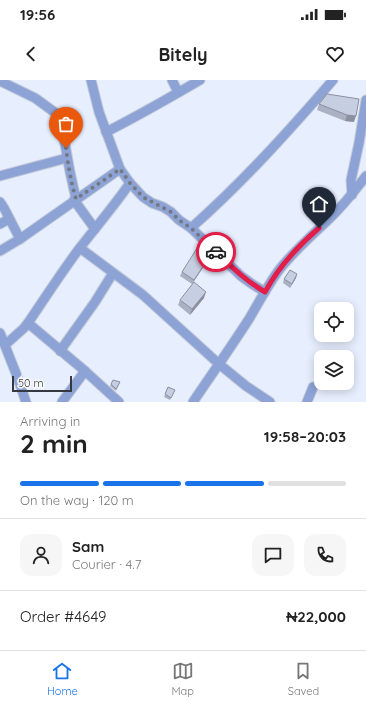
<!DOCTYPE html>
<html lang="en">
<head>
<meta charset="utf-8">
<style>
  :root { --surface:#fff; --page:#f6f6f6; --text:#222; --muted:#767676; --line:#e0e0e0; --accent:#1a73e8 }
  body { margin:0; font-family:Quicksand,sans-serif; background:var(--page); color:var(--text); height:100vh; display:flex; flex-direction:column; font-size:15px; white-space:nowrap }
  * { box-sizing:border-box; margin:0 }
  p { font-size:13px; color:var(--muted) }
  .icon { flex:none; width:22px; height:22px; fill:none; stroke:currentColor; stroke-width:2; stroke-linecap:round; stroke-linejoin:round }
  .map { position:relative; height:322px; overflow:hidden }
  .sheet { display:flex; flex-direction:column; background:var(--surface); flex:1 }
  .sheet>* { flex:none }
  .fabs { position:absolute; left:314px; top:222px; display:grid; gap:8px }
  .fabs a { display:grid; place-items:center; width:40px; height:40px; border-radius:8px; background:var(--surface); box-shadow:0 2px 10px #0003; font-size:20px }
  .scale { position:absolute; left:12px; bottom:10px; width:60px; box-sizing:border-box; padding-left:4px; border:2px solid #353840; border-top:0; font-size:11px; line-height:14px; white-space:nowrap; color:#353840; -webkit-text-stroke:3px #fbfbfb; paint-order:stroke }
  .pin { position:absolute; display:grid; place-items:center; width:34px; height:34px; color:#fff; margin:-41px -17px; border-radius:50% 50% 50% 0; rotate:-45deg; box-shadow:0 0 4px #0007 }
  .pin .icon { rotate:45deg }
  .courier { position:absolute; display:grid; place-items:center; width:40px; height:40px; margin:-20px; border:3px solid #e11d48; border-radius:50%; background:#fff; color:#222; box-shadow:0 1px 5px #0007 }
  .headline em { font-style:normal; font-weight:800 }
  .headline div { display:flex; flex-direction:column-reverse }
  .headline { display:flex; align-items:center; justify-content:space-between; height:68px; padding:0 20px }
  h1 { font-size:26px; font-weight:800; line-height:30px }
  .bar { display:grid; grid-template-columns:repeat(4,1fr); gap:6px 4px; align-content:center; height:48px; padding:0 20px }
  .bar i { height:5px; border-radius:3px; background:var(--line) }
  .bar .active { background:var(--accent) }
  .bar p { grid-column:span 4 }
  .line { display:flex; align-items:center; gap:10px; padding:0 20px; border-top:1px solid var(--line) }
  .line div { flex:1 }
  .round { display:grid; place-items:center; flex:none; width:42px; height:42px; border-radius:12px; background:var(--page) }
  .status { display:flex; justify-content:space-between; align-items:center; height:28px; padding:0 20px; background:var(--surface); direction:ltr }
  .status svg { height:11px; fill:currentColor }
  header { display:flex; justify-content:space-between; align-items:center; height:52px; padding:0 20px; background:var(--surface); font-size:18px; font-weight:800 }
  .menu { display:flex; justify-content:space-around; align-items:center; height:56px; border-top:1px solid var(--line); background:var(--surface); font-size:11px; color:var(--muted) }
  .menu a { display:grid; justify-items:center; gap:2px }
  .menu .active { color:var(--accent) }
  .map>svg:first-child { display:block }
  .lines { fill:none; stroke-linecap:round; stroke-linejoin:round }
  .minor-casing { stroke:#c3cad8; stroke-width:11 }
  .minor { stroke:#8da3d6; stroke-width:9 }
  .wall { fill:#aab1c2 }
  .shaded-wall { fill:#8b909e }
  .building { fill:#c6cee1; stroke:#8b909e }
  .done { stroke:#737882; stroke-width:4; stroke-dasharray:0 7.2 }
  .route { stroke:#e11d48; stroke-width:5 }
</style>
</head>
<body>
<div class="status"><b>19:56</b><svg viewBox="0 0 49 12"><path d="M0 12V9h3v3zM5 12V6h3v6zM10 12V3h3v9zM15 12V0h3v12zM26 1h20v11H26zM47 4h2v5h-2z"/></svg></div>
<header><svg class="icon" aria-label="back" viewBox="0 0 24 24"><path d="M15 5l-7 7 7 7"/></svg>Bitely<svg class="icon" aria-label="heart" viewBox="0 0 24 24"><path d="M12 20l-8-8c-3-5 5-10 8-4 3-6 11-1 8 4z"/></svg></header>
<div class="map">
<svg width="366" height="322" viewBox="0 0 366 322">
  <rect width="100%" height="100%" fill="#e7eefe"/>
  <g class="lines">
    <defs>
      <g id="minor">
        <path d="M 91,0 L 99,32 L 120,89 L 130,103 L 143,117 L 152,123 L 163,127 L 171,132 L 179,140 L 191,148 L 241,196 L 252,204 L 265,212"/>
        <path d="M 172,0 L 178,12"/>
        <path d="M 0,1 L 35,18 L 57,34 L 61,42 L 70,92 L 76,119"/>
        <path d="M 106,52 C 138,36 169,18 200,0"/>
        <path d="M 0,96 L 67,78"/>
        <path d="M 352,115 L 351,100 L 359,63 L 366,20"/>
        <path d="M 74,120 L 95,149"/>
        <path d="M 0,122 L 4,128 L 20,159"/>
        <path d="M 0,144 L 9,139"/>
        <path d="M 191,148 C 242,103 288,52 333,0"/>
        <path d="M 80,168 L 143,215 L 219,284 L 246,306 L 270,322"/>
        <path d="M 0,171 L 20,159 L 120,89"/>
        <path d="M 28,243 L 85,291 L 119,322"/>
        <path d="M 0,253 L 17,296 L 26,322"/>
        <path d="M 5,265 L 24,248 L 28,243 C 45,218 61,193 79,169 C 96,147 114,126 130,103"/>
        <path d="M 60,271 L 95,222 L 113,193"/>
        <path d="M 62,322 L 85,291"/>
        <path d="M 193,322 C 212,294 231,267 249,239 C 259,222 268,205 279,190 C 293,172 310,157 326,142 C 341,128 354,112 366,96"/>
        <path d="M 307,322 L 313,307"/>
      </g>
    </defs>
    <use href="#minor" class="minor-casing"/>
    <use href="#minor" class="minor"/>
  </g>
  <g class="wall">
    <path d="M 327,14 L 354,42 L 345,41 L 317,30 L 319,24 Z"/>
    <path d="M 212,173 L 210,177 L 192,204 L 180,196 L 182,192 Z"/>
    <path d="M 296,198 L 290,208 L 283,203 L 284,199 Z"/>
    <path d="M 204,218 L 190,235 L 178,225 L 180,220 Z"/>
    <path d="M 113,300 L 120,302 L 116,311 L 110,306 Z"/>
    <path d="M 168,307 L 175,310 L 170,320 L 164,317 Z"/>
  </g>
  <g class="shaded-wall">
    <path d="M 347,35 L 356,36 L 354,42 L 345,41 Z"/>
    <path d="M 212,173 L 210,177 L 192,204 L 194,200 Z"/>
    <path d="M 297,194 L 296,198 L 290,208 Z"/>
    <path d="M 206,212 L 204,218 L 190,235 L 192,229 Z"/>
  </g>
  <g class="building">
    <path d="M 327,14 L 359,19 L 356,36 L 347,35 L 319,24 Z"/>
    <path d="M 199,165 L 212,173 L 194,200 L 182,192 Z"/>
    <path d="M 290,190 L 297,194 L 292,204 L 284,199 Z"/>
    <path d="M 194,202 L 206,212 L 192,229 L 180,220 Z"/>
    <path d="M 113,300 L 120,302 L 116,309 L 111,304 Z"/>
    <path d="M 168,307 L 175,310 L 171,318 L 165,314 Z"/>
  </g>
  <g class="lines">
    <path class="done" d="M 66,68 C 68,85 71,102 76,119 L 120,89 L 130,103 L 143,117 L 171,132 L 179,140 L 191,148 L 216,172"/>
    <path class="route" d="M 216,172 C 232,187 246,201 265,212 C 278,188 298,166 319,148"/>
  </g>
</svg>
<div class="fabs">
<a><svg class="icon" aria-label="locate" viewBox="0 0 24 24"><circle cx="12" cy="12" r="6"/><path d="M12 2v4M12 18v4M2 12h4M18 12h4"/></svg></a>
<a><svg class="icon" aria-label="layers" viewBox="0 0 24 24"><path d="M12 4l9 5-9 5-9-5zM3 14l9 5 9-5"/></svg></a>
</div>
<div class="scale">50 m</div>
<div class="pin" style="left:66px;top:68px;background:#ea580c"><svg class="icon" aria-label="bag" viewBox="0 0 24 24"><path d="M5 8h14l-1 12H6zM9 8a3 3 0 0 1 6 0"/></svg></div>
<div class="pin" style="left:319px;top:148px;background:#1f2937"><svg class="icon" aria-label="home" viewBox="0 0 24 24"><path d="M3 11l9-7 9 7M6 9v11h12V9"/></svg></div>
<div class="courier" style="left:216px;top:172px"><svg class="icon" aria-label="car" viewBox="0 0 24 24"><path d="M5 17H2v-5l4-1 3-4h7l3 4 3 1v5h-3M9 17h6M6 11h13"/><circle cx="7" cy="17" r="2"/><circle cx="17" cy="17" r="2"/></svg></div>
</div>
<section class="sheet">
<div class="headline"><div><h1>2 min</h1><p>Arriving in</p></div><em>19:58–20:03</em></div>
<div class="bar"><i class="active"></i><i class="active"></i><i class="active"></i><i></i><p>On the way · 120 m</p></div>
<div class="line" style="height:72px"><a class="round"><svg class="icon" aria-label="person" viewBox="0 0 24 24"><circle cx="12" cy="8" r="4"/><path d="M4 21q1-7 8-7t8 7"/></svg></a><div><b>Sam</b><p>Courier · 4.7</p></div><a class="round"><svg class="icon" aria-label="chat" viewBox="0 0 24 24"><path d="M4 5h16v11H9l-5 4z"/></svg></a><a class="round"><svg class="icon" aria-label="phone" viewBox="0 0 24 24"><path d="M5 4h4l2 5-3 2q2 4 5 5l2-3 5 2v4C11 20 4 13 5 4z"/></svg></a></div>
<div class="line" style="height:52px"><div>Order #4649</div><b>₦22,000</b></div>
</section>
<nav class="menu">
<a class="active"><svg class="icon" aria-label="home" viewBox="0 0 24 24"><path d="M3 11l9-7 9 7M6 9v11h12V9"/></svg>Home</a>
<a><svg class="icon" aria-label="map" viewBox="0 0 24 24"><path d="M3 6l6-2 6 2 6-2v14l-6 2-6-2-6 2zM9 4v14M15 6v14"/></svg>Map</a>
<a><svg class="icon" aria-label="saved" viewBox="0 0 24 24"><path d="M7 4h10v16l-5-4-5 4z"/></svg>Saved</a>
</nav>
</body>
</html>
